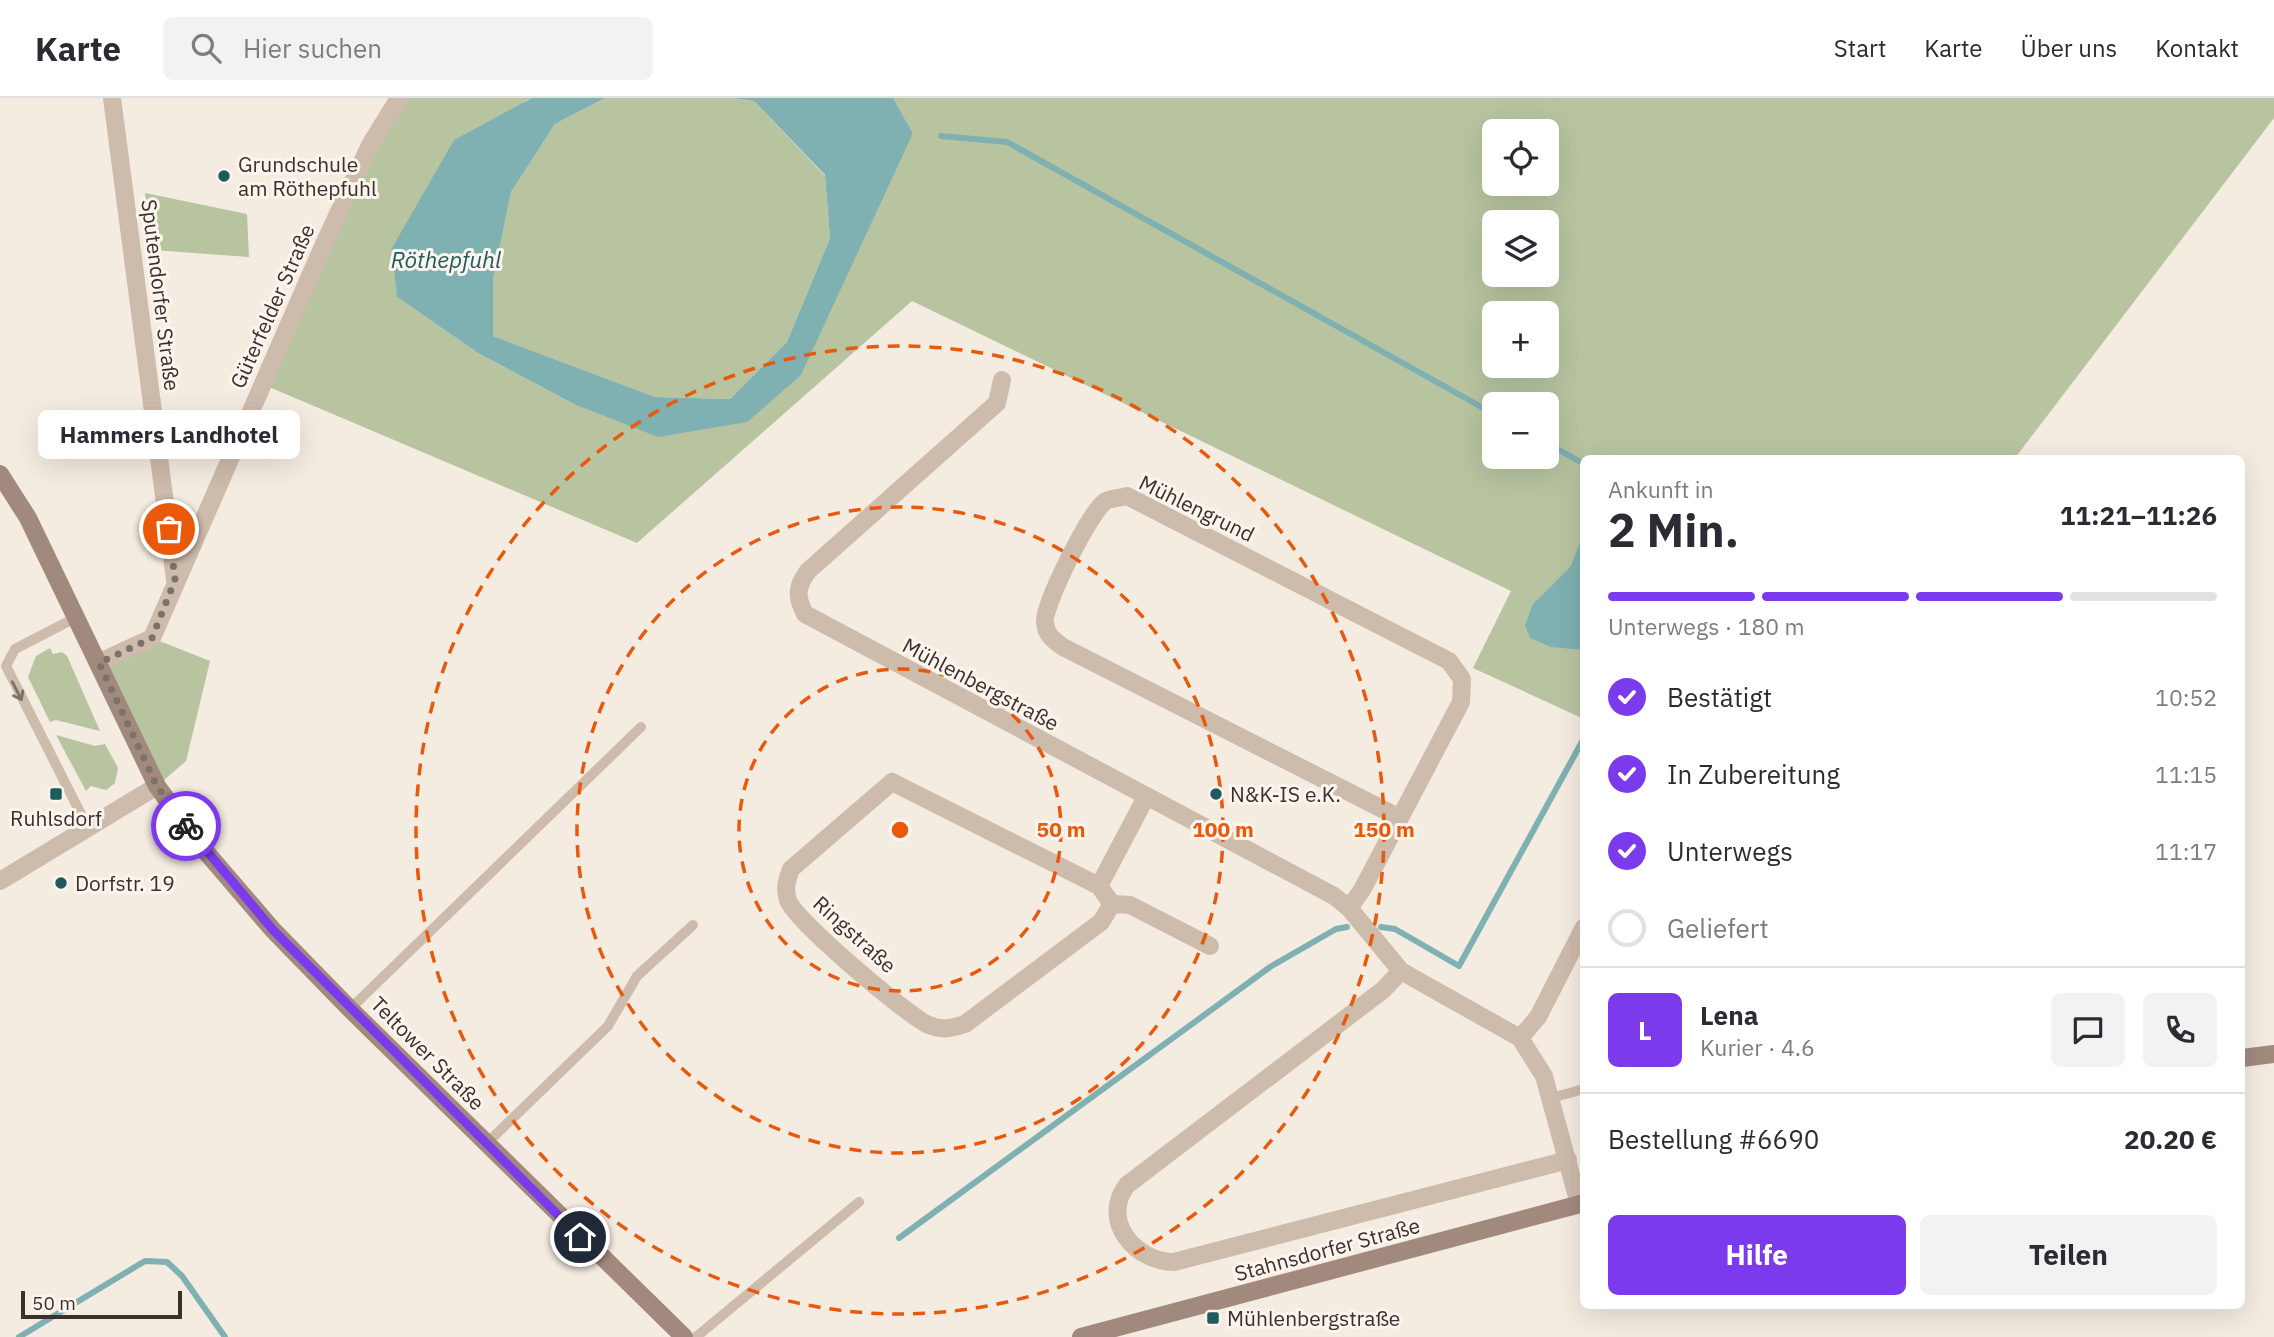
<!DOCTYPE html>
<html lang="de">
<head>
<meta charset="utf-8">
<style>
  :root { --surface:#fff; --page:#f2f2f3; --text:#2b2b33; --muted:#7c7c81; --line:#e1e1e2; --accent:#7c3aed }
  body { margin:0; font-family:"IBM Plex Sans",sans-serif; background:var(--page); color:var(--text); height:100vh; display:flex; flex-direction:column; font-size:26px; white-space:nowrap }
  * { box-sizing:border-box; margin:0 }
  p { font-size:23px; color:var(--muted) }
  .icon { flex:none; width:38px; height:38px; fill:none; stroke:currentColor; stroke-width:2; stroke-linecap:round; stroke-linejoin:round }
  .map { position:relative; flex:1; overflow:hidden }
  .details { position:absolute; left:1580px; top:357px; width:665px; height:854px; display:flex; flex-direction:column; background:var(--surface); border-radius:10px; box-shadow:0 7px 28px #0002 }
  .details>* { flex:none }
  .fabs { position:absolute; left:1482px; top:21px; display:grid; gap:14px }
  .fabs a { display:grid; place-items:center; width:77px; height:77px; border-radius:10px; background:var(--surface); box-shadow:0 7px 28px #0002; font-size:35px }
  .scale { position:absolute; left:21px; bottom:18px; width:161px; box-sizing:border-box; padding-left:7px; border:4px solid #3b302b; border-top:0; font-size:19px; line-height:24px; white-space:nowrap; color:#3b302b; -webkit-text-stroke:5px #fbf5ee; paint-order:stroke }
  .pin { position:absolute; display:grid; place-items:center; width:60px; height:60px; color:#fff; margin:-30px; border:4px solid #fff; border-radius:50%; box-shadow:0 2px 7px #0007 }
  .courier { position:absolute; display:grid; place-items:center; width:70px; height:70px; margin:-35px; border:5px solid #7c3aed; border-radius:50%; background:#fff; color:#222; box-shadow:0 2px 9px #0007 }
  .bubble { position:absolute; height:49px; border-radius:10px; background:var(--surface); box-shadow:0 7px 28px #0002; font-size:23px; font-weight:700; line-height:49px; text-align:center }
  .headline em { font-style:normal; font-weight:700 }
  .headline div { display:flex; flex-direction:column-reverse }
  .headline { display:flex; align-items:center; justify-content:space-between; height:119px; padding:0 28px }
  h1 { font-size:46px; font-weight:700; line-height:52px }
  .bar { display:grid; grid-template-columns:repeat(4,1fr); gap:10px 7px; align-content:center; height:84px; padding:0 28px }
  .bar i { height:9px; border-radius:5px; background:var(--line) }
  .bar .active { background:var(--accent) }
  .bar p { grid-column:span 4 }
  .line { display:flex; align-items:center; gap:18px; padding:0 28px; border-top:2px solid var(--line) }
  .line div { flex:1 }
  .round { display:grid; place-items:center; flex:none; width:74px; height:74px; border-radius:10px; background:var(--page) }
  ol { padding:0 28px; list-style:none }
  li { display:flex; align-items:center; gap:21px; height:77px }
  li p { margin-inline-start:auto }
  li .icon { padding:7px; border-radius:50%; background:var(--accent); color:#fff; stroke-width:4 }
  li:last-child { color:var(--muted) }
  li i { width:38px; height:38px; border:4px solid var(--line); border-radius:50% }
  .primary-button { display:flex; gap:14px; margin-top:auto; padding:14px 28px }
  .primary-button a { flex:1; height:80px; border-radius:10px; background:var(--accent); color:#fff; font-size:28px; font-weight:700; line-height:80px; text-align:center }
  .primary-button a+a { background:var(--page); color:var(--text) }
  header { display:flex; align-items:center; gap:42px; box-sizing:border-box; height:98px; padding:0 35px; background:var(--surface); border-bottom:2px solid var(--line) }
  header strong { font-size:33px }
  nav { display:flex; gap:38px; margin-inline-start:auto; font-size:24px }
  .search { width:490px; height:63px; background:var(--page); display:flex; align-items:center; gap:18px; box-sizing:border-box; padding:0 24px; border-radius:10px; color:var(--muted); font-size:26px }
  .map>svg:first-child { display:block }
  .green { fill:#b8c4a0; fill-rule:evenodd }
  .water { fill:#7fb0b2 }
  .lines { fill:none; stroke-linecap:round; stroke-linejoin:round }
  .stream { stroke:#7fb0b2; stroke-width:6 }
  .lane { stroke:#cdbbac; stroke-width:10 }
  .street { stroke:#cdbbac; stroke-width:18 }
  .secondary { stroke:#a18a7d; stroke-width:18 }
  .oneway { stroke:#7d6f65 }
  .done { stroke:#7c716b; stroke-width:7; stroke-dasharray:0 12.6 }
  .route { stroke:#7c3aed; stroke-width:9 }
  .ring { fill:none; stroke:#e8590c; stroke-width:3.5; stroke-dasharray:12 9 }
  .poi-dot { fill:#1f5a5e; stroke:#fbf5ee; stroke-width:2.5 }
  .labels { text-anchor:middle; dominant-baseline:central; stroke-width:6; stroke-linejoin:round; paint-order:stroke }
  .poi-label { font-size:21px; fill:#3b302b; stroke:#fbf5ee; text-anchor:start }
  .street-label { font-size:21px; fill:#3b302b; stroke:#fbf5ee }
  .water-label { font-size:23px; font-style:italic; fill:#1f5a5e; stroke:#fbf5ee }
  .centre { fill:#e8590c; stroke:#fbf5ee; stroke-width:3.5 }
  .ring-label { font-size:21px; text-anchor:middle; font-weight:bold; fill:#e8590c; stroke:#fbf5ee; stroke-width:6; stroke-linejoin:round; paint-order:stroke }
</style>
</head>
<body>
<header>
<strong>Karte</strong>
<div class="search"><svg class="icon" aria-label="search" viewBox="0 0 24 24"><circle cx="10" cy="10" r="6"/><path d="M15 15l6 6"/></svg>Hier suchen</div>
<nav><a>Start</a><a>Karte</a><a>Über uns</a><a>Kontakt</a></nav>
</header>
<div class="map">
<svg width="2274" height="1239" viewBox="0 0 2274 1239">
  <rect width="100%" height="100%" fill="#f4ebe1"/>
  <g class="green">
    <path d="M 399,0 L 532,0 L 525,3 L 397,199 L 478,255 L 574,306 L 747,324 L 913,35 L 893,0 L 2274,0 L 2274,20 L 2015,360 L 1584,360 L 1584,621 L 1473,570 L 1511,493 L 912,203 L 637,445 L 262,286 ZM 1494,33 L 1547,33 L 1547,86 L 1494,86 ZM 1494,124 L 1547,124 L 1547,177 L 1494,177 ZM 1494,215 L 1547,215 L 1547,268 L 1494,268 ZM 1494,306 L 1547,306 L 1547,359 L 1494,359 Z"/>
    <path d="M 605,0 L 732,0 L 754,3 L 825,78 L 830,140 L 787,244 L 730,301 L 655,299 L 493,238 L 493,182 L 511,94 L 555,26 Z"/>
    <path d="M 145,95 L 247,116 L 249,159 L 153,152 Z"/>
    <path d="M 152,540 L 210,563 L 186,663 L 157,688 L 98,565 Z"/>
    <path d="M 50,550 L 53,556 L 62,554 L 67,558 L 100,633 L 56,622 L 50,624 L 28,579 L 36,558 Z"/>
    <path d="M 56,637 L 95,648 L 105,646 L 118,670 L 115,685 L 106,692 L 91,688 L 86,693 Z"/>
  </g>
  <g class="water">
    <path d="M 532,0 L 605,0 L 555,26 L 511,94 L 493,182 L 493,238 L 655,299 L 730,301 L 787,244 L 830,140 L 825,77 L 754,3 L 732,0 L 893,0 L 913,35 L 801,277 L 747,324 L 658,339 L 574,306 L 478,255 L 397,199 L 392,150 L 454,42 Z"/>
    <path d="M 1584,433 L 1584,552 L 1551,549 L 1530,540 L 1525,527 L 1533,506 L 1571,468 Z"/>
  </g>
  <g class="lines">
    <g class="stream">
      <path d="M 941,38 L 1007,44 L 1494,316"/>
      <path d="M 1547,345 L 1584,366"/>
      <path d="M 1381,829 L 1395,831 L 1459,868 L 1584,640"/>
      <path d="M 899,1140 L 1270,869 L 1336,831 L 1347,829"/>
      <path d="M 19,1239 L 145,1163 L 167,1164 L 182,1178 L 225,1239"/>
    </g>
    <g class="lane">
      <path d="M 77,519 L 15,551 L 6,568 L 87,728"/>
      <path d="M 350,911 L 641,629"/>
      <path d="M 1551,1000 L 1584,991"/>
      <path d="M 487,1045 L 608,928 L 637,878 L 693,827"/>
      <path d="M 696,1239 L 859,1104"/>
    </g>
    <g class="street">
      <path d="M 112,0 L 175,482"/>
      <path d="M 1002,282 L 997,305 L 808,473 C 796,489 796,499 805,516 L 1334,798 L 1349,810 L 1401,873 L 1520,940 L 1544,978 L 1579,1106"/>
      <path d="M 98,565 L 152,540 L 324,146 L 370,47 L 399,0"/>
      <path d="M 892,684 L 1099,788 L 1112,806 L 1101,824 L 965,926 C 952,930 943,933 929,927 C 909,919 793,821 788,802 C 784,791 787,782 791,771 Z"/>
      <path d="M 0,783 L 157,688"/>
      <path d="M 1099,788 L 1146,699"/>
      <path d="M 1112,806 L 1130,807 L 1210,848"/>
      <path d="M 1349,810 L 1362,792 L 1461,604 L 1462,581 L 1449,563 L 1127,398 C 1121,400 1111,400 1106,403 C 1091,411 1043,508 1045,524 C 1046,537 1053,542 1063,549 L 1400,720"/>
      <path d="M 1401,873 L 1383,892 L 1127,1087 C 1100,1122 1135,1164 1174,1164 L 1568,1062"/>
      <path d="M 1520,940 L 1538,919 L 1584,829"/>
    </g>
    <g class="secondary">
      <path d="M 0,376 L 28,420 L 157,688 L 200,747 L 273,832 L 350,911 L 684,1239"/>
      <path d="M 2242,960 L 2274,956"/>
      <path d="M 1081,1239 L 1584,1105"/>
    </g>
  </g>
  <defs><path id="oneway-shaft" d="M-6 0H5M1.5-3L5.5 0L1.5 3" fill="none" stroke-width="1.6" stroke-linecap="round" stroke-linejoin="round" transform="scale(1.75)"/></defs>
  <use class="oneway" href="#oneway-shaft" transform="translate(17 593) rotate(63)"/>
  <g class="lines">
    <path class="done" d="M 169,431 L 175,482 L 152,540 L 99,565 L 157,688 L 186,728"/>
    <path class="route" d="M 186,728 L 273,832 L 580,1139"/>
  </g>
  <g class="ring">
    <circle cx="900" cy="732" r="161"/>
    <circle cx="900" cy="732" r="323"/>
    <circle cx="900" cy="732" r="484"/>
  </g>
  <g class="poi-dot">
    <circle cx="224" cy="78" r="7"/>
    <rect x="49" y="689" width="14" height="14" rx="3.5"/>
    <circle cx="1216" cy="696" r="7"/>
    <circle cx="61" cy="785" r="7"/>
    <rect x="1206" y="1213" width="14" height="14" rx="3.5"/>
  </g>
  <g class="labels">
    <g class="poi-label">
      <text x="238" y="66">Grundschule<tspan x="238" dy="24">am Röthepfuhl</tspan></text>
      <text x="1230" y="696">N&amp;K-IS e.K.</text>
      <text x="56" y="720" text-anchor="middle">Ruhlsdorf</text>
      <text x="75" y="785">Dorfstr. 19</text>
      <text x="1227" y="1220">Mühlenbergstraße</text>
    </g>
    <g class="street-label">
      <text transform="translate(161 197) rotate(83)">Sputendorfer Straße</text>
      <text transform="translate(272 208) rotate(-66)">Güterfelder Straße</text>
      <text transform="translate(1197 410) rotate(26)">Mühlengrund</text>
      <text transform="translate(981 586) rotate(28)">Mühlenbergstraße</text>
      <text transform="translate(855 836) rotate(42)">Ringstraße</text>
      <text transform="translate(428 955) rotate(45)">Teltower Straße</text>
      <text transform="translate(1327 1151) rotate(-15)">Stahnsdorfer Straße</text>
    </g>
    <g class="water-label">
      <text x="446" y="161">Röthepfuhl</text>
    </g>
  </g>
  <circle cx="900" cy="732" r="10" class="centre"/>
  <g class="ring-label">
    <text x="1061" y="739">50 m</text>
    <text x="1223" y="739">100 m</text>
    <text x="1384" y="739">150 m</text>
  </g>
</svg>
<div class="fabs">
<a><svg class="icon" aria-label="locate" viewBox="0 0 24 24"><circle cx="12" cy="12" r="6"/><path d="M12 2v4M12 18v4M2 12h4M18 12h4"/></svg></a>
<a><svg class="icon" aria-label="layers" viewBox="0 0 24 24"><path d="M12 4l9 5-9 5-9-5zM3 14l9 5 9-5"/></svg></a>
<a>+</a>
<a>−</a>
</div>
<div class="scale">50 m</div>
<div class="pin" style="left:169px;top:431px;background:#ea580c"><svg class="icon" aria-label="bag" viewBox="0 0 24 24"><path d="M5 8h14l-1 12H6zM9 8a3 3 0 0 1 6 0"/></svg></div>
<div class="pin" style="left:580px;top:1139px;background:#1f2937"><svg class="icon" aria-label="home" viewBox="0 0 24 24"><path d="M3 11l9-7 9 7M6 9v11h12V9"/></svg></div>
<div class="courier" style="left:186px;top:728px"><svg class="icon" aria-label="bike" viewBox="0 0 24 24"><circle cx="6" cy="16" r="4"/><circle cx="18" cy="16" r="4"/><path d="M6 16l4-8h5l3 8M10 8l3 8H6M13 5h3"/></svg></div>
<div class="bubble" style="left:38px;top:312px;width:262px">Hammers Landhotel</div>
<section class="details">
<div class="headline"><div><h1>2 Min.</h1><p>Ankunft in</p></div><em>11:21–11:26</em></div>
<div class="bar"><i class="active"></i><i class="active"></i><i class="active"></i><i></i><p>Unterwegs · 180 m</p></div>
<ol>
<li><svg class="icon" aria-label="check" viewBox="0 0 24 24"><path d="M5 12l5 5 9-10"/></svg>Bestätigt<p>10:52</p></li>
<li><svg class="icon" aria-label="check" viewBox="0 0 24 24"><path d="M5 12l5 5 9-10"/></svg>In Zubereitung<p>11:15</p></li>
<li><svg class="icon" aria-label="check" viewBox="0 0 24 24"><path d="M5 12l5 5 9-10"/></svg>Unterwegs<p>11:17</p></li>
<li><i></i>Geliefert</li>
</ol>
<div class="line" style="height:126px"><b class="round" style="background:var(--accent);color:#fff">L</b><div><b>Lena</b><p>Kurier · 4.6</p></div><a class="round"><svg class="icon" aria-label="chat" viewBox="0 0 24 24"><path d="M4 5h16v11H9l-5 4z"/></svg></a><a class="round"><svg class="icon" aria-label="phone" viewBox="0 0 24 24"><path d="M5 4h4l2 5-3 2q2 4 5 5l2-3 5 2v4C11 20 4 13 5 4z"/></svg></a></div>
<div class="line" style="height:91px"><div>Bestellung #6690</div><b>20.20 €</b></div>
<div class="primary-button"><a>Hilfe</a><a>Teilen</a></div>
</section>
</div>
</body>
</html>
